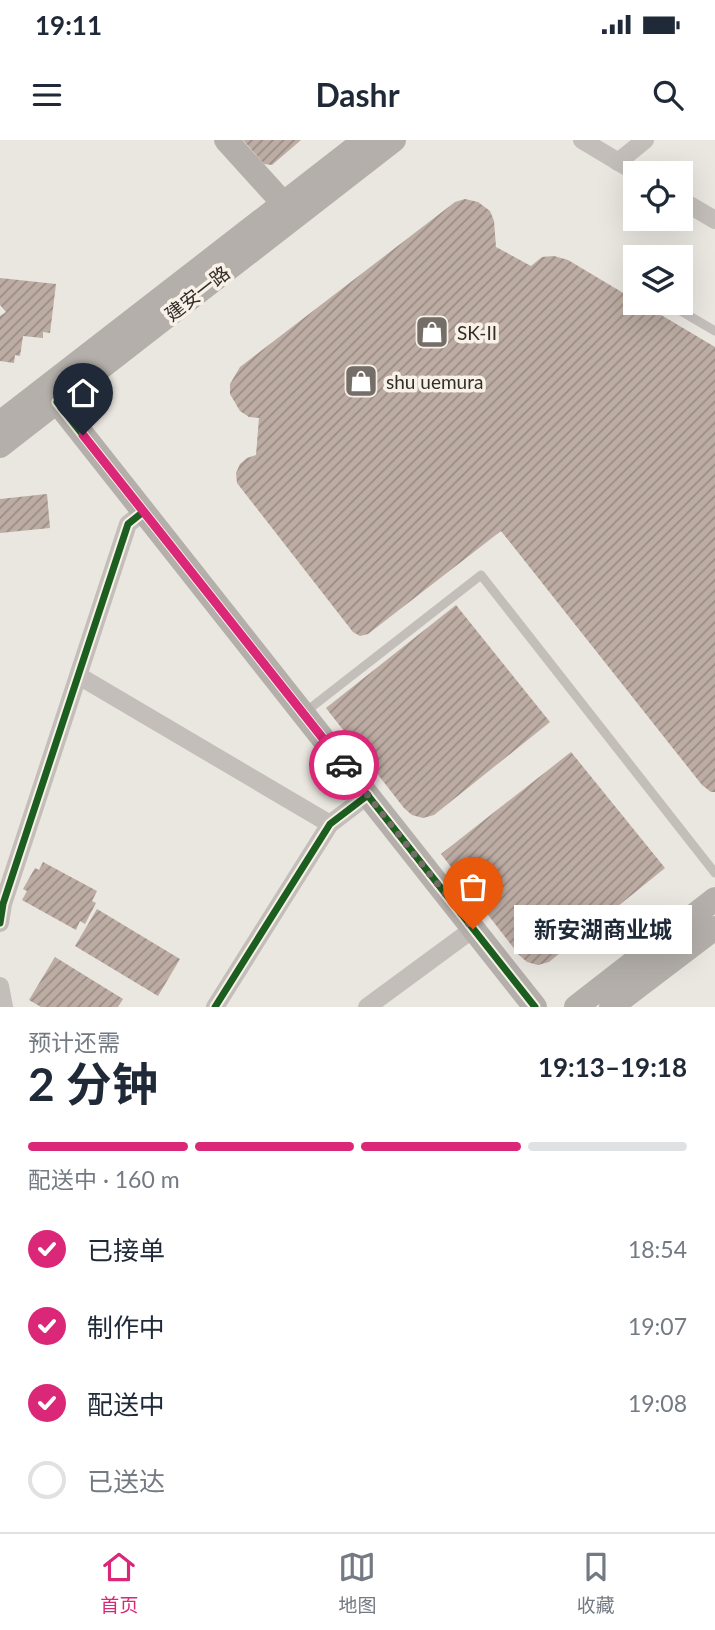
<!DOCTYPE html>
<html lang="zh">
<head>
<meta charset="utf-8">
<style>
  :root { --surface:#fff; --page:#f6f6f7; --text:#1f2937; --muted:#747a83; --line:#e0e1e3; --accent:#db2777 }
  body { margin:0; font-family:Lato,"Noto Sans SC",sans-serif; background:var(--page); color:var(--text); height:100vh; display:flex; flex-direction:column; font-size:26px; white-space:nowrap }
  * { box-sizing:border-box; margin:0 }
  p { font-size:23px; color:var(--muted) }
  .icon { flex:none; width:38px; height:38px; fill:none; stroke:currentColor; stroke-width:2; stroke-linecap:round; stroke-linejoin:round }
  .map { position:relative; height:867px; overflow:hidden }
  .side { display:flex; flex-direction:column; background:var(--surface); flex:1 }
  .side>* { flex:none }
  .buttons { position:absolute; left:623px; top:21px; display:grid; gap:14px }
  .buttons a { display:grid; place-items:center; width:70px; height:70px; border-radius:0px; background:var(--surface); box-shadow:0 7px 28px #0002; font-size:35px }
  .pin { position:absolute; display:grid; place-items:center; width:60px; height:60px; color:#fff; margin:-72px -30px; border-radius:50% 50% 50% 0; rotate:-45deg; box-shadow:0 0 7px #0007 }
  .pin .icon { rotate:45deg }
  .courier { position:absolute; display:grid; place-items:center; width:70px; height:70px; margin:-35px; border:5px solid #db2777; border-radius:50%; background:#fff; color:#222; box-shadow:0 2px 9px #0007 }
  .bubble { position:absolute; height:49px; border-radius:0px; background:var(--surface); box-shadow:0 7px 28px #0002; font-size:23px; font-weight:700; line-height:49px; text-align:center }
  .head em { font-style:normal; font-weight:700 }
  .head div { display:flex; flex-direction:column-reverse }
  .head { display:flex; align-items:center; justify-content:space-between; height:119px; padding:0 28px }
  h1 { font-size:46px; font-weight:700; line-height:52px }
  .bar { display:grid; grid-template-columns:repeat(4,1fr); gap:10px 7px; align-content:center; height:84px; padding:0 28px }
  .bar i { height:9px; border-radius:5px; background:var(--line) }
  .bar .on { background:var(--accent) }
  .bar p { grid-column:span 4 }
  ol { padding:0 28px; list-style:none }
  li { display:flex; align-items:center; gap:21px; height:77px }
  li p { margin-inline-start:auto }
  li .icon { padding:7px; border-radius:50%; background:var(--accent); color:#fff; stroke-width:4 }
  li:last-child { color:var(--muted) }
  li i { width:38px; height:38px; border:4px solid var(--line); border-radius:50% }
  .status { display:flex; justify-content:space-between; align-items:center; height:49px; padding:0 35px; background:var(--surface); direction:ltr }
  .status svg { height:19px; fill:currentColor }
  header { display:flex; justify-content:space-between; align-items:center; height:91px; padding:0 28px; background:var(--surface); font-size:32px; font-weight:700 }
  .tabs { display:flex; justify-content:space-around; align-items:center; height:98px; border-top:2px solid var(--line); background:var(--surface); font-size:19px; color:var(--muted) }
  .tabs a { display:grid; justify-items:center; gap:4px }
  .tabs .on { color:var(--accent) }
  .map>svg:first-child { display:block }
  .building { fill:url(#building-hatch) }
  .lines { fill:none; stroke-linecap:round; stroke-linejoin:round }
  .lane { stroke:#c3beb9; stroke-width:9 }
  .street { stroke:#c3beb9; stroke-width:18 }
  .secondary { stroke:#b4afaa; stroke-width:24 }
  .cycleway-casing { stroke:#f8f1e7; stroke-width:11 }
  .cycleway { stroke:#1b5e20; stroke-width:7 }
  .done { stroke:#746d68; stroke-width:7; stroke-dasharray:0 12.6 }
  .route { stroke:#db2777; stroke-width:9 }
  .labels { text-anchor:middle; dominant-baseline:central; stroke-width:7; stroke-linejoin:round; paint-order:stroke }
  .street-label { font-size:19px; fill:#342c28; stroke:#f8f1e7 }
  .poi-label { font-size:19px; fill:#342c28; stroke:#f8f1e7; text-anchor:start }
</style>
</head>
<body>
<div class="status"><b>19:11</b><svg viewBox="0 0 49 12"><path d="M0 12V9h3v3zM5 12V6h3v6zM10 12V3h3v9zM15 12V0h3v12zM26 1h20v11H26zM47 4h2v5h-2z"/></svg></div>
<header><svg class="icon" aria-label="menu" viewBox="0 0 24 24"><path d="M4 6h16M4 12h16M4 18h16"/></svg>Dashr<svg class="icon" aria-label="search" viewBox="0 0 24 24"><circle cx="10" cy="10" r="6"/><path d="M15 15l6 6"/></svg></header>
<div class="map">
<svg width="715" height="867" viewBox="0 0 715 867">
  <defs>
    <pattern id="building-hatch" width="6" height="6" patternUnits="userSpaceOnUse" patternTransform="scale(1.75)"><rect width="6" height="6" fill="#bcaca3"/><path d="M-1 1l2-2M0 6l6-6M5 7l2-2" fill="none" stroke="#9a8c85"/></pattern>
  </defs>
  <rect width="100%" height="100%" fill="#eae6e0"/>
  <g class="building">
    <path d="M 243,0 L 301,0 L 272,25 L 264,24 Z"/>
    <path d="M 465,59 L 478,62 L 490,71 L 494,81 L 496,107 L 531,126 L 542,117 L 554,116 L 568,120 L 635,160 L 635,163 L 641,163 L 715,207 L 715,652 L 711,652 L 702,645 L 501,391 L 368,494 L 360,496 L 353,492 L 237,343 L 236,333 L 240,324 L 247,318 L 256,315 L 259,278 L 249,277 L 240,271 L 230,254 L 230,244 L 240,227 L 455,62 Z"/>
    <path d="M 0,138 L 56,144 L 50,193 L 43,192 L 43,198 L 23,196 L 20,216 L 15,215 L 14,223 L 0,221 L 0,176 L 6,172 L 0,165 Z"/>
    <path d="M 47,354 L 50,388 L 0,393 L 0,359 Z"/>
    <path d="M 456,465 L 550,582 L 434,675 L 423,678 L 412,675 L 404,668 L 326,568 Z"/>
    <path d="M 571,612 L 665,728 L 549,822 L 538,825 L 527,822 L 519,815 L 441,714 Z"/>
    <path d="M 43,722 L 97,751 L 92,761 L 96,763 L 85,784 L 80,781 L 76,790 L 22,760 L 27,751 L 23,749 L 35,728 L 39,730 Z"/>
    <path d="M 97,769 L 180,819 L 158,856 L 75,806 Z"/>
    <path d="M 55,817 L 123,859 L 118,867 L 41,867 L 29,860 Z"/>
  </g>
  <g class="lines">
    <g class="lane">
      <path d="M 681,171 L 715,191"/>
      <path d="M 304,573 L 481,435 L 715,733"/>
    </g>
    <g class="street">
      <path d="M 582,0 L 637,33"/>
      <path d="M 618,22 L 645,0"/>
      <path d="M 681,60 L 715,80"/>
      <path d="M 79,536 L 330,684"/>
      <path d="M 0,783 L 3,764 L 128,384 L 143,372"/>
      <path d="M 0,846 L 4,867"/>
      <path d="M 215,867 L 330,684 L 368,655"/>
      <path d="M 367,867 L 473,789"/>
    </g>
    <g class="secondary">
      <path d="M 226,0 L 294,75"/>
      <path d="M 57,262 L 535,867"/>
      <path d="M 0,283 L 365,0"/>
      <path d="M 0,306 L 394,0"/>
      <path d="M 576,867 L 715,759"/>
      <path d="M 611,867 L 715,788"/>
    </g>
    <defs>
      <g id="cycleway">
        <path d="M 57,262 L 535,867"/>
        <path d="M 0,783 L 3,764 L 128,384 L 143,372"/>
        <path d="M 215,867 L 330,684 L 368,655"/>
      </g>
    </defs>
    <use href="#cycleway" class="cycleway-casing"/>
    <use href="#cycleway" class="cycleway"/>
  </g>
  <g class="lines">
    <path class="done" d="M 344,625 L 473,789"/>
    <path class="route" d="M 83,295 L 344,625"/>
  </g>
  <defs>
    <symbol id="shop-square" viewBox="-11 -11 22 22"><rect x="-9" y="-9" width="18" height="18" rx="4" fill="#746d68" stroke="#f8f1e7"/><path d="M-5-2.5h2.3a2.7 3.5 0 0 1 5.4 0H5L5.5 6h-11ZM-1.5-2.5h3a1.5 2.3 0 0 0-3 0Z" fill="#fff"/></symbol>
  </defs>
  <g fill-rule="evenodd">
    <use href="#shop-square" x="413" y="173" width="38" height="38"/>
    <use href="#shop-square" x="342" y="222" width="38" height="38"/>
  </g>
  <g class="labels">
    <g class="street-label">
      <text transform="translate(197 153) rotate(-38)">建安一路</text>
    </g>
    <g class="poi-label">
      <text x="457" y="192">SK-II</text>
      <text x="386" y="241">shu uemura</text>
    </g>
  </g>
</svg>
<div class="buttons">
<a><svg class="icon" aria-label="locate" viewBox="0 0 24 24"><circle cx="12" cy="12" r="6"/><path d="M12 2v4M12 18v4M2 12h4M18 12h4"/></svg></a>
<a><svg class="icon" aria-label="layers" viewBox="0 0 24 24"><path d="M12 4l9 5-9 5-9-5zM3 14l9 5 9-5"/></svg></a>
</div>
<div class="pin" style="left:473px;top:789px;background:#ea580c"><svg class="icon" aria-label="bag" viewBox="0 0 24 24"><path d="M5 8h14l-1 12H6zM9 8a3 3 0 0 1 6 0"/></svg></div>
<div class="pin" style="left:83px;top:295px;background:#1f2937"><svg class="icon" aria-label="home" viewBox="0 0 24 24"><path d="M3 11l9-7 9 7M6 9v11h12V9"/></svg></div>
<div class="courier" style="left:344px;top:625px"><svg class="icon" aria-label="car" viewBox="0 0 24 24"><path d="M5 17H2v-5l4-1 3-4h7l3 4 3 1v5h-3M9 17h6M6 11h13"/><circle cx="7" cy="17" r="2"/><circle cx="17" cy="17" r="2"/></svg></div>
<div class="bubble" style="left:514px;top:765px;width:178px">新安湖商业城</div>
</div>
<section class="side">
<div class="head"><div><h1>2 分钟</h1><p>预计还需</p></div><em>19:13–19:18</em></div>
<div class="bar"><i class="on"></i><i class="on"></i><i class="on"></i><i></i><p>配送中 · 160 m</p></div>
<ol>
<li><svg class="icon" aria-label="check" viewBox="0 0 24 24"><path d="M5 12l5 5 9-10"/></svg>已接单<p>18:54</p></li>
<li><svg class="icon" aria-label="check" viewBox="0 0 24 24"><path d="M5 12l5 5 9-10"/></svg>制作中<p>19:07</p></li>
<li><svg class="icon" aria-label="check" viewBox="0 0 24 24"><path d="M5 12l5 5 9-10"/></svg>配送中<p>19:08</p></li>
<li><i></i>已送达</li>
</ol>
</section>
<nav class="tabs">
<a class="on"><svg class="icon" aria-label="home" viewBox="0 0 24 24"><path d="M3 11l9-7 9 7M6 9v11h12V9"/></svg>首页</a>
<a><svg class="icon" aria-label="map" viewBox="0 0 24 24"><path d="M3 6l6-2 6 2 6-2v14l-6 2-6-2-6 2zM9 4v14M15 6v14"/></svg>地图</a>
<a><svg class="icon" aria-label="saved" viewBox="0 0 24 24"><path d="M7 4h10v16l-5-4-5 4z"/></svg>收藏</a>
</nav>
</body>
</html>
